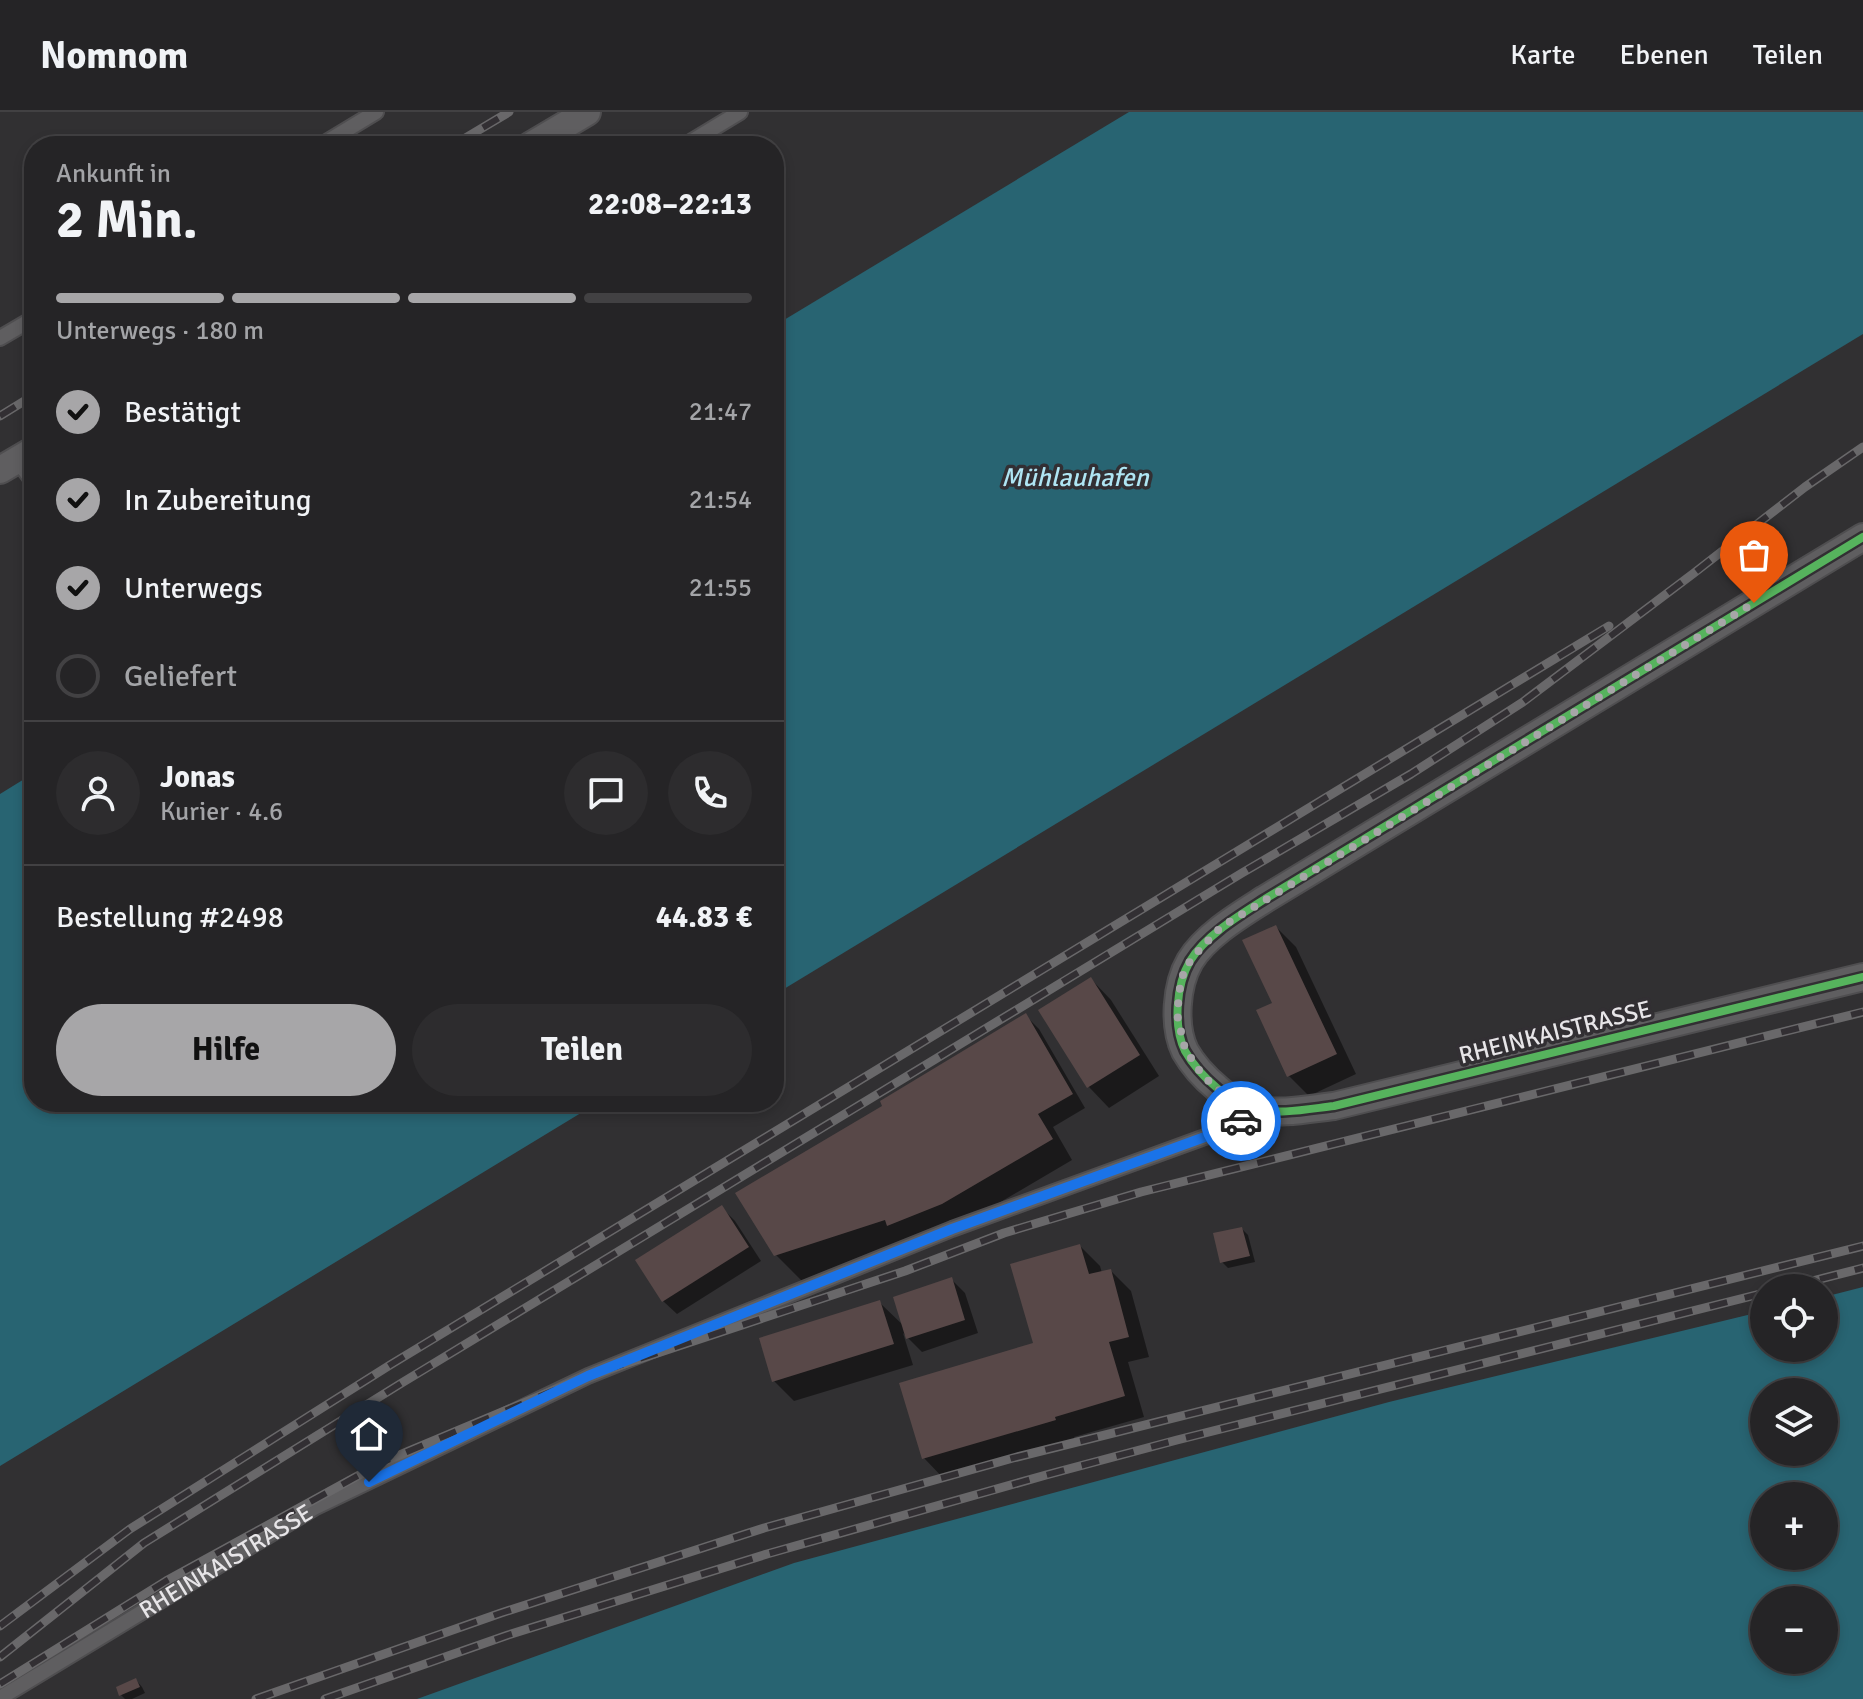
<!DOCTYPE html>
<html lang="de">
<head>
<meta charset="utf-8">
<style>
  :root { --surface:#252426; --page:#2d2c2e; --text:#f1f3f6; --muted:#a3a4a7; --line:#424143; --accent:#a7a6a8 }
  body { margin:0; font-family:Signika,sans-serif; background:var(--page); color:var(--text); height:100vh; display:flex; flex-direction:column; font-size:30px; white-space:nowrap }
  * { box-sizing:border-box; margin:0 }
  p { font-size:26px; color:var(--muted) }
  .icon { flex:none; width:44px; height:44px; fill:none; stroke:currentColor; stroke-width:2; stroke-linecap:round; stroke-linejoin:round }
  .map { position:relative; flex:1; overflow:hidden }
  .details { position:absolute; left:24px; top:24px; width:760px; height:976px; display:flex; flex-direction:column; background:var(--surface); border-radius:32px; box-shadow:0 4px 12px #0003,0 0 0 2px var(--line) }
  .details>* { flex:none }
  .controls { position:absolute; left:1750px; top:1162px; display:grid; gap:16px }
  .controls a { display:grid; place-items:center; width:88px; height:88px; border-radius:50%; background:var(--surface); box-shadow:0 4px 12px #0003,0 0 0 2px var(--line); font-size:40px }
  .pin { position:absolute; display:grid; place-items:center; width:68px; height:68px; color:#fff; margin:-82px -34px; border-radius:50% 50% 50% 0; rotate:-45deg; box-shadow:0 0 8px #0007 }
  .pin .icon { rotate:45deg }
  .courier { position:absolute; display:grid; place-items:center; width:80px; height:80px; margin:-40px; border:6px solid #1a73e8; border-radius:50%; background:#fff; color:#222; box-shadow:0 2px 10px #0007 }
  .summary em { font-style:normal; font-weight:700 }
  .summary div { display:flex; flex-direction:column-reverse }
  .summary { display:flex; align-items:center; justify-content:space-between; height:136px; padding:0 32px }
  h1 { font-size:52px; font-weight:700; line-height:60px }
  .bar { display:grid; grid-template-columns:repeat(4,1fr); gap:12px 8px; align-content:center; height:96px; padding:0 32px }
  .bar i { height:10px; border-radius:6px; background:var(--line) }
  .bar .selected { background:var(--accent) }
  .bar p { grid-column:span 4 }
  .line { display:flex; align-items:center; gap:20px; padding:0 32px; border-top:2px solid var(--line) }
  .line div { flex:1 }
  .round { display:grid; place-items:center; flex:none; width:84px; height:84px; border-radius:42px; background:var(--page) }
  ol { padding:0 32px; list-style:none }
  li { display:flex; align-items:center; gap:24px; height:88px }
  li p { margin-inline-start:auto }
  li .icon { padding:8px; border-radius:50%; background:var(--accent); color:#111; stroke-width:4 }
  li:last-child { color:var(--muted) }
  li i { width:44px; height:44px; border:4px solid var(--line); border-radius:50% }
  .button { display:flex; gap:16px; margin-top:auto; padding:16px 32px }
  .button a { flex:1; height:92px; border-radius:48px; background:var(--accent); color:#111; font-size:32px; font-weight:700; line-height:92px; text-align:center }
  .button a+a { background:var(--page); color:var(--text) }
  header { display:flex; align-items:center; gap:48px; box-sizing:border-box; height:112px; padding:0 40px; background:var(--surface); border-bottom:2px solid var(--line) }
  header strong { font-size:38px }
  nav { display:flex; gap:44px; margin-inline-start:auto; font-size:28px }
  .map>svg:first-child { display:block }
  .water { fill:#286472; fill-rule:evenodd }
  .shadow { fill:#0007 }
  .building { fill:#584848 }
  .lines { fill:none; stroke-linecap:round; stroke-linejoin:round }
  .service-casing { stroke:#4f4e50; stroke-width:18 }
  .minor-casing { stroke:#4f4e50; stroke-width:30 }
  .service { stroke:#5f5e60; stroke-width:14 }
  .minor { stroke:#5f5e60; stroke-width:26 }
  .rail-casing { stroke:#69686a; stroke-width:9 }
  .rail { stroke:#322f33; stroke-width:6; stroke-dasharray:18; stroke-linecap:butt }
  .cycleway-casing { stroke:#322f33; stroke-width:13 }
  .cycleway { stroke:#56b35d; stroke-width:8 }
  .done { stroke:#a7a6a8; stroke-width:8; stroke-dasharray:0 14.4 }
  .route { stroke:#1a73e8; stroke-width:10 }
  .labels { text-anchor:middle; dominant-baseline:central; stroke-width:7; stroke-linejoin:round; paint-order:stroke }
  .street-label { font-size:24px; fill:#e7e5e8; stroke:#322f33 }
  .water-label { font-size:26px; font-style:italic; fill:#afe5f3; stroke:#322f33 }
</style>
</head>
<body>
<header>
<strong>Nomnom</strong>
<nav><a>Karte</a><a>Ebenen</a><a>Teilen</a></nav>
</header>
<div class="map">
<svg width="1863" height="1587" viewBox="0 0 1863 1587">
  <rect width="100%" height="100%" fill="#313032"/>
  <g class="water">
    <path d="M 1129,0 L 1863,0 L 1863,222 L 774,883 L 774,214 Z"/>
    <path d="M 34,661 L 34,990 L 599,990 L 0,1354 L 0,682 Z"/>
    <path d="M 1863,1175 L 1863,1587 L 417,1587 L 794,1451 L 1389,1290 L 1764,1199 L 1764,1236 L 1824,1236 L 1824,1185 ZM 1824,1280 L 1824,1340 L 1764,1340 L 1764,1280 ZM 1764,1384 L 1824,1384 L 1824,1444 L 1764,1444 ZM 1764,1488 L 1824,1488 L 1824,1548 L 1764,1548 Z"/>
  </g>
  <g class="shadow">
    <path d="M 1276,815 L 1296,835 L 1356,962 L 1309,984 L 1289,964 L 1275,892 Z"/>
    <path d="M 1091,867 L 1111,888 L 1159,964 L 1109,996 L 1089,975 L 1041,898 Z"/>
    <path d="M 1026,904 L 1039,917 L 1085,996 L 1053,1015 L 1072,1048 L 963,1112 L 968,1120 L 916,1139 L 912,1135 L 803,1170 L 776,1143 L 882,996 Z"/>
    <path d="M 722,1096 L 735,1109 L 761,1149 L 677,1202 L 663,1189 Z"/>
    <path d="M 1242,1117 L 1248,1123 L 1255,1150 L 1228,1156 L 1222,1150 Z"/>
    <path d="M 1080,1134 L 1100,1154 L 1102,1161 L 1111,1159 L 1131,1179 L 1149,1245 L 1128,1250 L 1144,1305 L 1074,1325 L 1075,1328 L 944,1367 L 924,1346 L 1036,1233 Z"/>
    <path d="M 951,1167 L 965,1181 L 978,1221 L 922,1240 L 903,1221 L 913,1253 L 794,1289 L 774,1269 L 880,1191 L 905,1215 Z"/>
    <path d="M 136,1568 L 142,1575 L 145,1581 L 132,1587 L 125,1587 L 121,1583 Z"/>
  </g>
  <g class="building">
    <path d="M 1276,813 L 1337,942 L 1287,965 L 1256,898 L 1272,891 L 1242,828 Z"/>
    <path d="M 1091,865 L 1140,943 L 1087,976 L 1038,898 Z"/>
    <path d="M 1026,901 L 1073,982 L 1038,1002 L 1053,1027 L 942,1092 L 887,1114 L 885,1108 L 774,1144 L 735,1081 L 882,994 L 880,989 Z"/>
    <path d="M 722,1093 L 749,1135 L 662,1190 L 635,1148 Z"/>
    <path d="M 1242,1115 L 1250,1144 L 1220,1151 L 1213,1121 Z"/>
    <path d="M 1080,1132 L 1089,1162 L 1111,1157 L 1129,1225 L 1109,1230 L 1125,1284 L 1055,1305 L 1056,1308 L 922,1347 L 899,1271 L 1033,1231 L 1010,1152 Z"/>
    <path d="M 952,1165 L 965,1208 L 906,1227 L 893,1185 Z"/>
    <path d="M 880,1188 L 894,1232 L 772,1270 L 759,1226 Z"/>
    <path d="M 136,1566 L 140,1575 L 119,1584 L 116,1575 Z"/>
  </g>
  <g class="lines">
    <defs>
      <g id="service">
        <path d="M 320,34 L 376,0"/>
        <path d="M 684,34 L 740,0"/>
        <path d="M 0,226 L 34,206"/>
        <path d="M 17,348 L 34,371"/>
        <path id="s1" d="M 0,1586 L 314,1396 L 588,1264 L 952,1117 L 1235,1014 L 1254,998"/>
      </g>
      <g id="minor">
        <path d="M 530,34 L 587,0"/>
        <path d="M 0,358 L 34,338"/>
        <path d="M 1863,425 L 1265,787 C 1240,803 1206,823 1190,849 C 1176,873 1173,914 1185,939 C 1193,953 1205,966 1217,976 C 1228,986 1239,994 1254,997 C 1279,1003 1308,997 1334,994 L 1863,865"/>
      </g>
    </defs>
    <use href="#service" class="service-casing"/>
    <use href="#minor" class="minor-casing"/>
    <use href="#service" class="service"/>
    <use href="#minor" class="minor"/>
    <defs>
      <g id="rail">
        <path d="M 452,34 L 509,0"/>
        <path d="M 0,304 L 34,283"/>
        <path d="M 1785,1176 L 1863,1156"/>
        <path d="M 0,1514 L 130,1417 L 390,1253 L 1609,514"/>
        <path d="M 0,1545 L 144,1431 L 400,1272 L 1242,761 L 1411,662 L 1523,590 L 1694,461 L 1805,375 L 1863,335"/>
        <path d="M 0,1572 L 166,1469 L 383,1350 L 588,1264 L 905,1159 L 1004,1121 L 1141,1080 L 1863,900"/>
        <path d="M 256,1587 L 501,1501 L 764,1416 L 1013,1346 L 1863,1134"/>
        <path d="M 325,1587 L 508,1523 L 767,1442 L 1046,1363 L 1177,1328 L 1764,1181"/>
      </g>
    </defs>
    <use href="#rail" class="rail-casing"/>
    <use href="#rail" class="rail"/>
    <defs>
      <path id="cycleway" d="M 1863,425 L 1265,787 C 1240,803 1206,823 1190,849 C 1176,873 1173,914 1185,939 C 1193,953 1205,966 1217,976 C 1228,986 1239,994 1254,997 C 1279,1003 1308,997 1334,994 L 1863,865"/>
    </defs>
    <use href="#cycleway" class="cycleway-casing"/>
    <use href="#cycleway" class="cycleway"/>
  </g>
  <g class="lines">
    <path class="done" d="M 1241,1009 L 1254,998 L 1230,988 L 1203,964 L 1185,937 L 1177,902 L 1181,867 L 1191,847 L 1221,815 L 1754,491"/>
    <path class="route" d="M 369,1370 L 588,1264 L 952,1117 L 1235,1014 L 1241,1009"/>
  </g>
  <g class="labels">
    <g class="street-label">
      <text transform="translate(1555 920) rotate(-14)">RHEINKAISTRASSE</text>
      <text stroke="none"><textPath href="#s1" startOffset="264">RHEINKAISTRASSE</textPath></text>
    </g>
    <g class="water-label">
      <text x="1075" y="366">Mühlauhafen</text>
    </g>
  </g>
</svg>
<div class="controls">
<a><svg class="icon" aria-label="locate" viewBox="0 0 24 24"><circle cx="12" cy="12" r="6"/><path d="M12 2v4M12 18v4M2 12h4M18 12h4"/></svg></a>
<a><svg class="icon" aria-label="layers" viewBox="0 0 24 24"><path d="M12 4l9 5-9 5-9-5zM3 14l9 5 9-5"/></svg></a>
<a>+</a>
<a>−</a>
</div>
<div class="pin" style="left:1754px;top:491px;background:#ea580c"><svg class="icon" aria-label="bag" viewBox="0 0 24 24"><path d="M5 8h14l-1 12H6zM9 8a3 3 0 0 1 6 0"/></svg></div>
<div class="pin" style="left:369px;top:1370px;background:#1f2937"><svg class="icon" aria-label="home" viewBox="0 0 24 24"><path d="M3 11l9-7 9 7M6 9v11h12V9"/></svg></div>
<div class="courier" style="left:1241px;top:1009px"><svg class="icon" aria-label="car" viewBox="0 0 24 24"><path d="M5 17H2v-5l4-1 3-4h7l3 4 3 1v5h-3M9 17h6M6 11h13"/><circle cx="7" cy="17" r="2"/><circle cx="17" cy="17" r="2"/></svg></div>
<section class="details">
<div class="summary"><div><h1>2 Min.</h1><p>Ankunft in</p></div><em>22:08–22:13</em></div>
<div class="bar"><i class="selected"></i><i class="selected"></i><i class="selected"></i><i></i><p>Unterwegs · 180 m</p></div>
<ol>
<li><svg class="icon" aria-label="check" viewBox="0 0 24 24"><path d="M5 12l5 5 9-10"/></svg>Bestätigt<p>21:47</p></li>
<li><svg class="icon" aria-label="check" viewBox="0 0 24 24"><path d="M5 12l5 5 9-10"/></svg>In Zubereitung<p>21:54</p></li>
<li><svg class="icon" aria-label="check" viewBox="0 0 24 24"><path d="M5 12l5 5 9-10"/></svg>Unterwegs<p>21:55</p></li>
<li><i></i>Geliefert</li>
</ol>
<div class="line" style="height:144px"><a class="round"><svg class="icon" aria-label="person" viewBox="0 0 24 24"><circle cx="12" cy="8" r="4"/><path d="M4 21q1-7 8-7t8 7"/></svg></a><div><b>Jonas</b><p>Kurier · 4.6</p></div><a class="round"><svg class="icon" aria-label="chat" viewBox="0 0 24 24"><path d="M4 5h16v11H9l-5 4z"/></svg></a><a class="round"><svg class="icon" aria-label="phone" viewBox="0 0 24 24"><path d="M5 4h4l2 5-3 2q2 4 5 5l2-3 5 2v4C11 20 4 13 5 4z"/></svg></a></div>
<div class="line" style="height:104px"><div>Bestellung #2498</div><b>44.83 €</b></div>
<div class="button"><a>Hilfe</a><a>Teilen</a></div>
</section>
</div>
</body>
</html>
